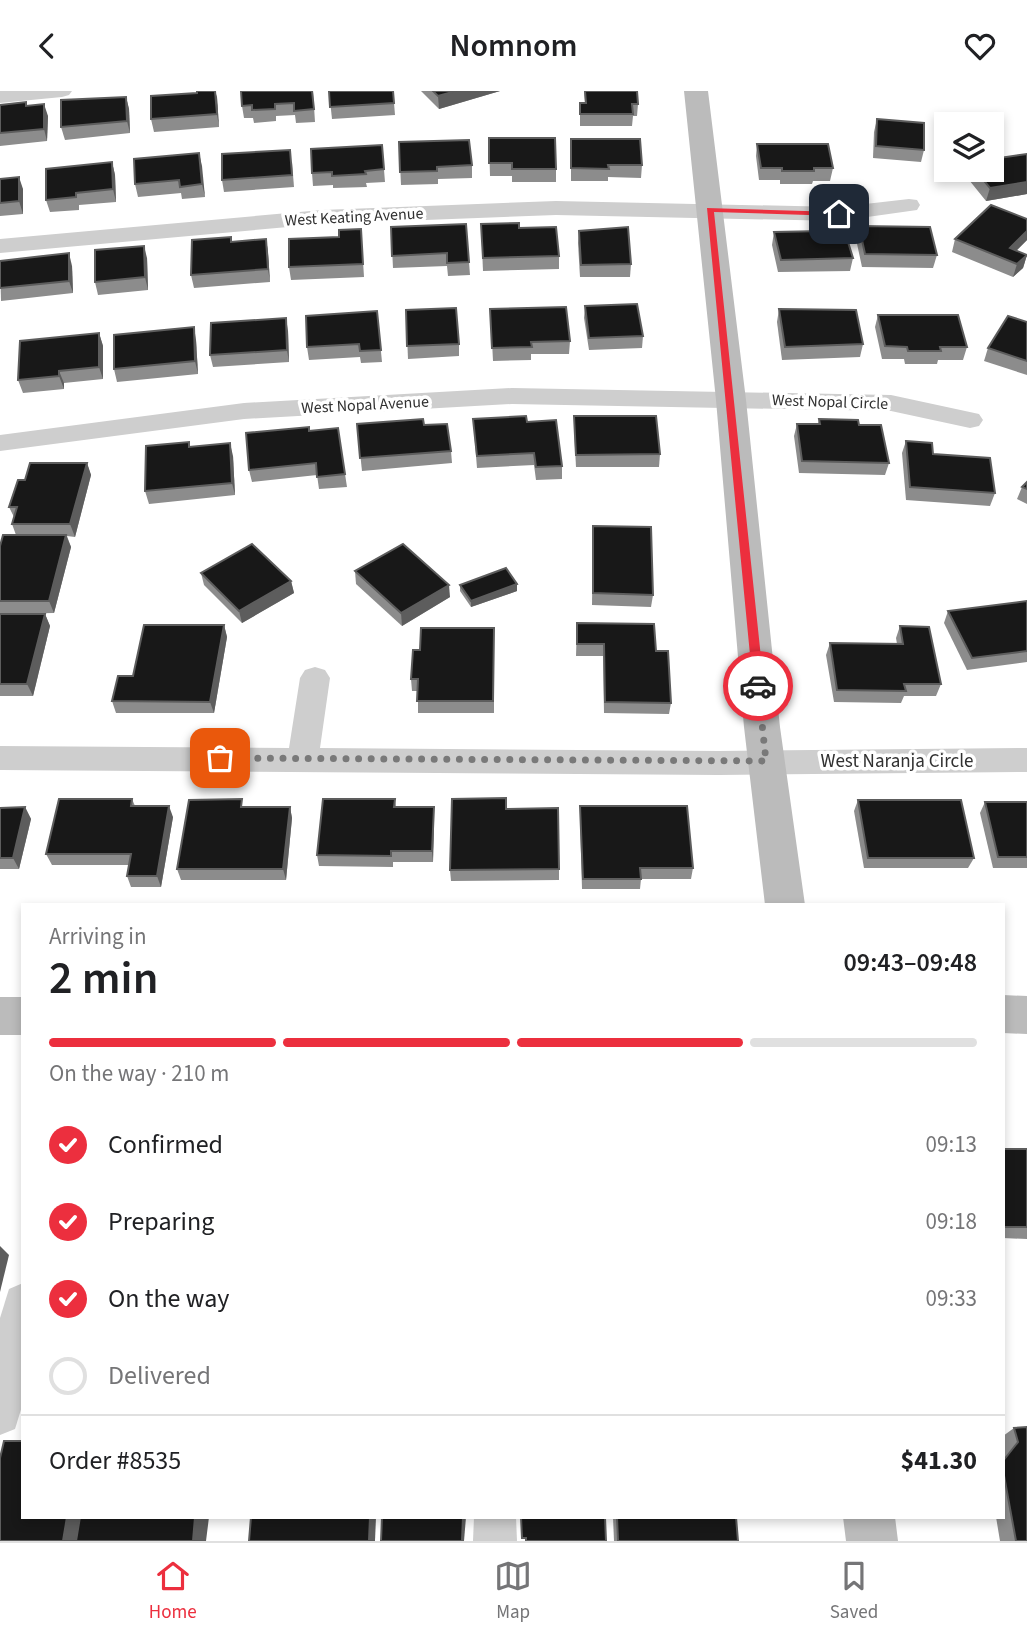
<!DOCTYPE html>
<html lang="en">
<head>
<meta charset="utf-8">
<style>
  :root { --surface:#fff; --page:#f2f2f2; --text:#202124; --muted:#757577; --line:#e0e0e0; --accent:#ec2f3e }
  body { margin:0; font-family:"Source Sans 3",sans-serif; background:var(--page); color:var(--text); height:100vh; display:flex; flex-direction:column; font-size:26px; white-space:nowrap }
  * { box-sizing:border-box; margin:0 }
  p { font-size:23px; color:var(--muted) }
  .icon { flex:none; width:38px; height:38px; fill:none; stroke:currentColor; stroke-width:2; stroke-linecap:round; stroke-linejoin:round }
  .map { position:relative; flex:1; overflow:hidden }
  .sheet { position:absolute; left:21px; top:812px; width:984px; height:616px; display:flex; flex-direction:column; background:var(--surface); border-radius:0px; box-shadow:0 4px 10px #0003 }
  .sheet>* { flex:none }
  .buttons { position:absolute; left:934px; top:21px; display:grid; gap:14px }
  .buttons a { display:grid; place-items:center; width:70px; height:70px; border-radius:0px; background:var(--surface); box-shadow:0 4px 10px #0003; font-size:35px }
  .pin { position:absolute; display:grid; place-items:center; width:60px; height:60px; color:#fff; margin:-30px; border-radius:14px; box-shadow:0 4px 10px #0006 }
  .courier { position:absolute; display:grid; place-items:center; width:70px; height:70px; margin:-35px; border:5px solid #ec2f3e; border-radius:50%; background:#fff; color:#222; box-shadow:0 2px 9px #0007 }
  .headline em { font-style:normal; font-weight:600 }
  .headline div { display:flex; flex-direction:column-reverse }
  .headline { display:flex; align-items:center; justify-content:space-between; height:119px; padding:0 28px }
  h1 { font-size:46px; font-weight:600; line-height:52px }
  .bar { display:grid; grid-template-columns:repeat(4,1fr); gap:10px 7px; align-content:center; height:84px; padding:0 28px }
  .bar i { height:9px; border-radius:5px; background:var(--line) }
  .bar .selected { background:var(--accent) }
  .bar p { grid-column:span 4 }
  .line { display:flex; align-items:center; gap:18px; padding:0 28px; border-top:2px solid var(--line) }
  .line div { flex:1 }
  ol { padding:0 28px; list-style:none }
  li { display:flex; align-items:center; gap:21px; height:77px }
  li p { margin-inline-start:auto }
  li .icon { padding:7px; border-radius:50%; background:var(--accent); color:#fff; stroke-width:4 }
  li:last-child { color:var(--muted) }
  li i { width:38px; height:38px; border:4px solid var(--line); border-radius:50% }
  header { display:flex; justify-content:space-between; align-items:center; height:91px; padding:0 28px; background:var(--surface); font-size:32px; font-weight:600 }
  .tabs { display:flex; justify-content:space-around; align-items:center; height:98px; border-top:2px solid var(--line); background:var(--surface); font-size:19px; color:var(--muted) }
  .tabs a { display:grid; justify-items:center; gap:4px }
  .tabs .selected { color:var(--accent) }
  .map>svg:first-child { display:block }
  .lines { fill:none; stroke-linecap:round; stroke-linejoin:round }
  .street { fill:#cecece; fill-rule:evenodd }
  .secondary { fill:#bbb; fill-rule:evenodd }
  .wall { fill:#8c8c8c }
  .shaded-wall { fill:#5d5d5d }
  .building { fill:#181818; stroke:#5d5d5d; stroke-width:2 }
  .route { fill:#ec2f3e }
  .done { stroke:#797979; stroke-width:7; stroke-dasharray:0 12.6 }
  .labels { text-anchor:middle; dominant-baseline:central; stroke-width:7; stroke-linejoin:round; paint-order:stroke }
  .far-street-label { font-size:16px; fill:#313131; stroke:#fff }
  .street-label { font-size:19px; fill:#313131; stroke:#fff }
</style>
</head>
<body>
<header><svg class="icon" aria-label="back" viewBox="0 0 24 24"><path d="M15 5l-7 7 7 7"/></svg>Nomnom<svg class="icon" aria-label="heart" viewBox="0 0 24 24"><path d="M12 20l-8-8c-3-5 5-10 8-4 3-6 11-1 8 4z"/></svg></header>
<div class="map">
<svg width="1027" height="1450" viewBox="0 0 1027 1450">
  <rect width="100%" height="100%" fill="#fff"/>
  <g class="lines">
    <g class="street">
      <path d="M 0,0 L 72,0 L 69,4 L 62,6 L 0,12 Z"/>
      <path d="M 909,108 L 917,109 L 920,114 L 917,119 L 839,130 L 556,124 L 322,133 L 0,162 L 0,148 L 322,119 L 556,110 L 839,116 Z"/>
      <path d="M 512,297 L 891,304 L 979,323 L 983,329 L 979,335 L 970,337 L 891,320 L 512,313 L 244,328 L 0,360 L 0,344 L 244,312 Z"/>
      <path d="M 315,576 L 325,579 L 330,587 L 320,657 L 719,660 L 1027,657 L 1027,681 L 719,684 L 0,679 L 0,655 L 289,657 L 300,587 L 305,579 Z"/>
      <path d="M 23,1192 L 23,1312 L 15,1338 L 0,1344 L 0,1227 L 9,1198 Z"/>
      <path d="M 474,1426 L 516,1426 L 517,1450 L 473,1450 Z"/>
    </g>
    <g class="secondary">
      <path d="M 684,0 L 708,0 L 746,309 L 780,636 L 805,814 L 765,814 L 744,636 L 716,309 Z"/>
      <path d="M 1003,904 L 1027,905 L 1027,943 L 1003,942 Z"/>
      <rect x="0" y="906" width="23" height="38"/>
      <path d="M 843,1426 L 895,1426 L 898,1450 L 846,1450 Z"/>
    </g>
  </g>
  <g class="wall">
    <path d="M 313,0 L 315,31 L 296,32 L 295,24 L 276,25 L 276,30 L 254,32 L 253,27 L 244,27 L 242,15 Z"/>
    <path d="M 329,0 L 393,0 L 395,24 L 332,28 Z"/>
    <path d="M 421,0 L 500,0 L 439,18 Z"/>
    <path d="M 584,0 L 637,0 L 638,13 L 637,25 L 633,25 L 632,35 L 580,35 L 580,12 L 585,12 Z"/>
    <path d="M 197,2 L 217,6 L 219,36 L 154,41 L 151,28 Z"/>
    <path d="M 126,6 L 129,18 L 130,42 L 65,49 L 61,36 Z"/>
    <path d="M 0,14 L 27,14 L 48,25 L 47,50 L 0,55 Z"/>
    <path d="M 877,28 L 924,59 L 921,71 L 873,67 L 874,41 Z"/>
    <path d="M 489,47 L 556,78 L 556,91 L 512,91 L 512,85 L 490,85 Z"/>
    <path d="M 571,48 L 642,74 L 641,87 L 608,86 L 608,90 L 571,90 Z"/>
    <path d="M 399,51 L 472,74 L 472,87 L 438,88 L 438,93 L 401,94 Z"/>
    <path d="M 757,53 L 833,77 L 830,90 L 813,90 L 812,93 L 780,93 L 780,89 L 759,89 L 756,65 Z"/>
    <path d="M 382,54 L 385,91 L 366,92 L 367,96 L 333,97 L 333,94 L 313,95 L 312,82 Z"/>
    <path d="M 199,62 L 205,106 L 182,108 L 181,102 L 138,106 L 135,93 Z"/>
    <path d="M 1027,64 L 1027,103 L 986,110 L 965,84 L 967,79 L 992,79 Z"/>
    <path d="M 112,71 L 115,84 L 116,111 L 79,114 L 79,119 L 50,121 L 46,109 Z"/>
    <path d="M 292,71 L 294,96 L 224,101 L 222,89 Z"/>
    <path d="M 0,88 L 23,98 L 23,123 L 0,125 Z"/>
    <path d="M 1027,128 L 1027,149 L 1016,160 L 1027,164 L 1023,177 L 1013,186 L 952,161 L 955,148 Z"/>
    <path d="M 481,133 L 519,137 L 559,165 L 559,178 L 483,180 Z"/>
    <path d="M 823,135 L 853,167 L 850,180 L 778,181 L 772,154 L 774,141 L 822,140 Z"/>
    <path d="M 859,135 L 937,164 L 933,177 L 862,176 L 856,148 Z"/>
    <path d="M 391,136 L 469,171 L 470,184 L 448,185 L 447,175 L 393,177 Z"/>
    <path d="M 361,138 L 364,186 L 291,189 L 289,176 L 339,146 Z"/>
    <path d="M 579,140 L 631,173 L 630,186 L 580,186 L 578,152 Z"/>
    <path d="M 231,146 L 232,151 L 266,148 L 268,161 L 270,191 L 194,197 L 191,184 Z"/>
    <path d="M 147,167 L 148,199 L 98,204 L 95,191 Z"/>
    <path d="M 0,170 L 72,175 L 73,202 L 1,210 Z"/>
    <path d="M 585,215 L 643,245 L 642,257 L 589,259 L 584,227 Z"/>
    <path d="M 779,218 L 863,253 L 860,266 L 782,269 L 777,231 Z"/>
    <path d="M 406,219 L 459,253 L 459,265 L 408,268 Z"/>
    <path d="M 377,220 L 382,271 L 361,272 L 360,266 L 309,269 L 307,256 Z"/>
    <path d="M 878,224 L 967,256 L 963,269 L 938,269 L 937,273 L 905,273 L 904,268 L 882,268 L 875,236 Z"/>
    <path d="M 491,231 L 570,250 L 569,263 L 531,263 L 531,269 L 493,270 Z"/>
    <path d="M 1027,231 L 1027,284 L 984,270 L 988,257 Z"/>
    <path d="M 288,240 L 289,271 L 213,276 L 210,264 Z"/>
    <path d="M 99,242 L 103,255 L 103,288 L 64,292 L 64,298 L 23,302 L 18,289 Z"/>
    <path d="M 196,249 L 198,283 L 117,291 L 114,278 Z"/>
    <path d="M 574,325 L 660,363 L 659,376 L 576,376 L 574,338 Z"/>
    <path d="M 473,328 L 527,331 L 562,375 L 562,388 L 536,389 L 534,374 L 477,377 Z"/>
    <path d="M 819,328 L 859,334 L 889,372 L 885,384 L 799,382 L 794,345 L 797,333 L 818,333 Z"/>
    <path d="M 357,333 L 451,360 L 452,372 L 362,380 Z"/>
    <path d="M 309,340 L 345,383 L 347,396 L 319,398 L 317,384 L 252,391 L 249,379 Z"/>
    <path d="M 906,350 L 933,363 L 995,402 L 990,415 L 906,409 L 902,362 Z"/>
    <path d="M 190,356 L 233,365 L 235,404 L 149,413 L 145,400 Z"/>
    <path d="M 87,372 L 91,384 L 75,446 L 67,445 L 71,456 L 54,522 L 0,523 L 0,455 L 16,444 L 12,433 L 14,426 L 9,416 L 25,389 Z"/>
    <path d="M 1027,391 L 1027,413 L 1017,408 L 1022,396 Z"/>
    <path d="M 593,435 L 653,504 L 651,516 L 592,514 Z"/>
    <path d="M 355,480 L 450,506 L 402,535 L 356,493 Z"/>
    <path d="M 201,482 L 291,490 L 294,502 L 242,532 L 204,494 Z"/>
    <path d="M 460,494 L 517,500 L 471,516 L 460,500 Z"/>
    <path d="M 1027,510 L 1027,571 L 967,579 L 944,532 L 948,520 Z"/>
    <path d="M 0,523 L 45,523 L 50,535 L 33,605 L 0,605 Z"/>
    <path d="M 577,532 L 656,560 L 671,612 L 669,623 L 604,622 L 603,565 L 576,565 Z"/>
    <path d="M 224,534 L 227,546 L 214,622 L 116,622 L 112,610 L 133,585 Z"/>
    <path d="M 900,535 L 941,593 L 936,605 L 904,605 L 901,612 L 834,611 L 826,564 L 830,552 L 897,553 L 896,547 Z"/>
    <path d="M 494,537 L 494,622 L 418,622 L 418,600 L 412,600 L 411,588 L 420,559 Z"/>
    <path d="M 132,708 L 135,715 L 173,726 L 161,796 L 131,796 L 127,785 L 129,774 L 52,774 L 46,763 Z"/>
    <path d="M 395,708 L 396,716 L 434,728 L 433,771 L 393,771 L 393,776 L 319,775 L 317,764 Z"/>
    <path d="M 858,709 L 974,767 L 968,777 L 864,777 L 854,720 Z"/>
    <path d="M 985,711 L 1027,711 L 1027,777 L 993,777 L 980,722 Z"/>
    <path d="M 580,715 L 693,777 L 691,788 L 641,788 L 640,798 L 582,798 L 580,727 Z"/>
    <path d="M 25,716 L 31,728 L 19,778 L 0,778 L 0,717 Z"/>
    <path d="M 290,716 L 292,727 L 286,789 L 181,789 L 177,778 Z"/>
    <path d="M 506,718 L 559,778 L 559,789 L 451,790 L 450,779 Z"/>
    <path d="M 1003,1058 L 1027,1058 L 1027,1148 L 1003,1147 Z"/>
    <path d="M 1027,1336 L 1027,1450 L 1000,1450 L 996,1426 L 1003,1426 L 1003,1345 L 1014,1337 Z"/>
    <path d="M 613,1426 L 736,1426 L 738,1450 L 614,1450 Z"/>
  </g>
  <g class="shaded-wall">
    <path d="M 215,0 L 217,6 L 219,36 L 217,23 Z"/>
    <path d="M 456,0 L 500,0 L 439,18 L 438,5 Z"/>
    <path d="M 126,6 L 129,18 L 130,42 L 127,30 Z"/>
    <path d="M 44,13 L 48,25 L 47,50 L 44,38 Z"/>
    <path d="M 199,62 L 202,75 L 205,106 L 202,93 Z"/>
    <path d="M 112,71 L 115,84 L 116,111 L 113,98 Z"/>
    <path d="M 19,86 L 23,98 L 23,123 L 19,110 Z"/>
    <path d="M 1027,91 L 1027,103 L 986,110 L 990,97 Z"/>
    <path d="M 1027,140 L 1027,149 L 1006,170 L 1010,157 Z"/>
    <path d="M 266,148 L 268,161 L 270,191 L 268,178 Z"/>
    <path d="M 144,155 L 147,167 L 148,199 L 145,186 Z"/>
    <path d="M 69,162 L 72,175 L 73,202 L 69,190 Z"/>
    <path d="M 1027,164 L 1023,177 L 1013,186 L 1017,173 Z"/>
    <path d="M 286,227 L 288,240 L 289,271 L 287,259 Z"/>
    <path d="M 194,236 L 196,249 L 198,283 L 195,270 Z"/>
    <path d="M 99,242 L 103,255 L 103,288 L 99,276 Z"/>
    <path d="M 59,280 L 64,292 L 64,298 L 59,285 Z"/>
    <path d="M 230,352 L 233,365 L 235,404 L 232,392 Z"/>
    <path d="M 87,372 L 91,384 L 75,446 L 70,433 Z"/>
    <path d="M 66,444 L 71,456 L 54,522 L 49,510 Z"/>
    <path d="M 291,490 L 294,502 L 242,532 L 239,520 Z"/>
    <path d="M 517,493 L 517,500 L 471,516 L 471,510 Z"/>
    <path d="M 449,494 L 450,506 L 402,535 L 401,522 Z"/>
    <path d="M 45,523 L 50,535 L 33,605 L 27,593 Z"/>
    <path d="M 224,534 L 227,546 L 214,622 L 210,611 Z"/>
    <path d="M 169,715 L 173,726 L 161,796 L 157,785 Z"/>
    <path d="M 25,716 L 31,728 L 19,778 L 13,767 Z"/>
    <path d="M 290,716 L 292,727 L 286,789 L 283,778 Z"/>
    <path d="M 434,716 L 434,728 L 433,771 L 432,760 Z"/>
    <path d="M 0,1155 L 9,1164 L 0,1201 Z"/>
    <path d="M 67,1426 L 86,1426 L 82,1450 L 63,1450 Z"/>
    <path d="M 195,1426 L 209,1426 L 206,1450 L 193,1450 Z"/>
    <path d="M 370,1426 L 376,1426 L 375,1450 L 369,1450 Z"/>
    <path d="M 463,1426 L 466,1426 L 464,1450 L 462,1450 Z"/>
  </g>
  <g class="building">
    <path d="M 197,0 L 215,0 L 217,23 L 151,28 L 151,5 L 197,2 Z"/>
    <path d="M 241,0 L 312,0 L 314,18 L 294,20 L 294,12 L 275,13 L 275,18 L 252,19 L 252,14 L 242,15 Z"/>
    <path d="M 329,0 L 393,0 L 394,12 L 330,16 Z"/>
    <path d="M 433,0 L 456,0 L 438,5 Z"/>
    <path d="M 585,0 L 637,0 L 638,13 L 632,13 L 633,23 L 580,23 L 580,12 L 586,12 Z"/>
    <path d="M 126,6 L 127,30 L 61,36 L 61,9 Z"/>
    <path d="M 26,11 L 26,15 L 44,13 L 44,38 L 0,42 L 0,14 Z"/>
    <path d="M 877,28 L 924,32 L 924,59 L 876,55 Z"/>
    <path d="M 489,47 L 555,47 L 556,78 L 512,78 L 512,72 L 489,72 Z"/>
    <path d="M 571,48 L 640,48 L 642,74 L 608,74 L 609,78 L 571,77 Z"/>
    <path d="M 469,49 L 472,74 L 437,76 L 437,80 L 400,81 L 399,51 Z"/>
    <path d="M 757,53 L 828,53 L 833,77 L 814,77 L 814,80 L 782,80 L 782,77 L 761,77 Z"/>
    <path d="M 382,54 L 384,78 L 365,80 L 366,83 L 332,85 L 332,81 L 312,82 L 311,58 Z"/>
    <path d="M 290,59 L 292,84 L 222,89 L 222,63 Z"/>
    <path d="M 199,62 L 202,93 L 180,96 L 179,89 L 135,93 L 134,68 Z"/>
    <path d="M 1027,63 L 1027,91 L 990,97 L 975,79 L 992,79 L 992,68 Z"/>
    <path d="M 112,71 L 113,98 L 76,102 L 76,106 L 46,109 L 46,78 Z"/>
    <path d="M 19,86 L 19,110 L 0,112 L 0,88 Z"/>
    <path d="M 991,114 L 1027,128 L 1027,140 L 1010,157 L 1027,164 L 1017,173 L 955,148 Z"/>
    <path d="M 519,132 L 519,137 L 556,136 L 559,165 L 483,167 L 481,133 Z"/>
    <path d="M 466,133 L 469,171 L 447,172 L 447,162 L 392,165 L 391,136 Z"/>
    <path d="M 823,135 L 843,135 L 853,167 L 781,169 L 774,141 L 824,140 Z"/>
    <path d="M 859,135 L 930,136 L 937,164 L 865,163 Z"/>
    <path d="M 628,136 L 631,173 L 581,174 L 579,140 Z"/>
    <path d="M 361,138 L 363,173 L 289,176 L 289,148 L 339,146 L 339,139 Z"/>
    <path d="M 231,146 L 231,151 L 266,148 L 268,178 L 191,184 L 192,149 Z"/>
    <path d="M 144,155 L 145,186 L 95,191 L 95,159 Z"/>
    <path d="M 69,162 L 69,190 L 0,197 L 0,170 Z"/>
    <path d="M 637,213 L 643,245 L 589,247 L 585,215 Z"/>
    <path d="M 566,216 L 570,250 L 531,251 L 532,256 L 492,257 L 490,218 Z"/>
    <path d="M 456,217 L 459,253 L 407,255 L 406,219 Z"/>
    <path d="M 779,218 L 856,219 L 863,253 L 785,256 Z"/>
    <path d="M 377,220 L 381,259 L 360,260 L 359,253 L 307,256 L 306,225 Z"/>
    <path d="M 878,224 L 958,224 L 967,256 L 940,256 L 941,260 L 908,260 L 907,256 L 885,255 Z"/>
    <path d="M 1008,225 L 1027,231 L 1027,270 L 988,257 Z"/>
    <path d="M 286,227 L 287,259 L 210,264 L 211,232 Z"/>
    <path d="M 194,236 L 195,270 L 114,278 L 114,244 Z"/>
    <path d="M 99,242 L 99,276 L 59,280 L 59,285 L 18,289 L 20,250 Z"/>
    <path d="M 526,325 L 527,331 L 556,329 L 562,375 L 536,376 L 534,362 L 477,365 L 473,328 Z"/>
    <path d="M 574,325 L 656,325 L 660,363 L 576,364 Z"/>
    <path d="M 423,328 L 424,334 L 447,333 L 451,360 L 360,367 L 357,333 Z"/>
    <path d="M 819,328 L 858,329 L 859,334 L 881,334 L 889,372 L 802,370 L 797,333 L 820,333 Z"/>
    <path d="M 309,336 L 309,340 L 338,337 L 345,383 L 317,386 L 316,372 L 249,379 L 246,342 Z"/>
    <path d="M 906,350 L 932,352 L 933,363 L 990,367 L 995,402 L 910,396 Z"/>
    <path d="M 189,351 L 189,356 L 230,352 L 232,392 L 145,400 L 146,355 Z"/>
    <path d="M 30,372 L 87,372 L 70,433 L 12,433 L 17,416 L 9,416 L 18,389 L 25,389 Z"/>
    <path d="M 1027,391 L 1027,398 L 1022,396 Z"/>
    <path d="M 593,435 L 651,436 L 653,504 L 593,502 Z"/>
    <path d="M 3,444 L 66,444 L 49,510 L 0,510 L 0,455 Z"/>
    <path d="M 252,453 L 291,490 L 239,520 L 201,482 Z"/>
    <path d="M 403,453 L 449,494 L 401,522 L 355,480 Z"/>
    <path d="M 506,477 L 517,493 L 471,510 L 460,494 Z"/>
    <path d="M 1027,510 L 1027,560 L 972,567 L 948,520 Z"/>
    <path d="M 0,523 L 45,523 L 27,593 L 0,593 Z"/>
    <path d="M 577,532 L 654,533 L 656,560 L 668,560 L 671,612 L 605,611 L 604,553 L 577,553 Z"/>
    <path d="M 144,534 L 224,534 L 210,611 L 112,610 L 118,585 L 133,585 Z"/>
    <path d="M 900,535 L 929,536 L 941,593 L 904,593 L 906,600 L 837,599 L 830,552 L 903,553 Z"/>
    <path d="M 421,537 L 494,537 L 493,610 L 417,610 L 418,588 L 411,588 L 413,559 L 420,559 Z"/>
    <path d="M 506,707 L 506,718 L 558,717 L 559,778 L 450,779 L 452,708 Z"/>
    <path d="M 59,708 L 132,708 L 131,715 L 169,715 L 157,785 L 127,785 L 131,763 L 46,763 Z"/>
    <path d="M 242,708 L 241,716 L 290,716 L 283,778 L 177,778 L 189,709 Z"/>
    <path d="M 323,708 L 395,708 L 394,716 L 434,716 L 432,760 L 391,760 L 391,765 L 317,764 Z"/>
    <path d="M 858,709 L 961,709 L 974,767 L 868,767 Z"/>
    <path d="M 985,711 L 1027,711 L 1027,766 L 998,766 Z"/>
    <path d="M 580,715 L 687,715 L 693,777 L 640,777 L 641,788 L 583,788 Z"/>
    <path d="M 25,716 L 13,767 L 0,767 L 0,717 Z"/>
    <rect x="1003" y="1058" width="24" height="78"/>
    <path d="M 1027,1336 L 1027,1450 L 1016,1450 L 1003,1379 L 1003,1370 L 1018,1351 L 1014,1337 Z"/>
    <path d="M 4,1350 L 23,1350 L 23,1426 L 67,1426 L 63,1450 L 0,1450 L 0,1367 Z"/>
    <path d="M 80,1426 L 195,1426 L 193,1450 L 76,1450 Z"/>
    <path d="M 251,1426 L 370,1426 L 369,1450 L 249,1450 Z"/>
    <path d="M 382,1426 L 463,1426 L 462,1450 L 381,1450 Z"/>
    <path d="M 521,1426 L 605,1426 L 606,1450 L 526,1450 L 526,1447 L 522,1447 Z"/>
    <path d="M 617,1426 L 736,1426 L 738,1450 L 618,1450 Z"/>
  </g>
  <path class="route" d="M 707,117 L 839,121 L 843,123 L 839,125 L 714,121 L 764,595 L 758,599 L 753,595 Z"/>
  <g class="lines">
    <path class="done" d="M 220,667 L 766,670 L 758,595"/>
  </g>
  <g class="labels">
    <g class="far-street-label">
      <text transform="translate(354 126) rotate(-3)">West Keating Avenue</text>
      <text transform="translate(830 311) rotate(2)">West Nopal Circle</text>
      <text transform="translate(365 314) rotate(-3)">West Nopal Avenue</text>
    </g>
    <g class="street-label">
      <text x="897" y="670">West Naranja Circle</text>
    </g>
  </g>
</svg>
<div class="buttons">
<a><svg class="icon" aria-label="layers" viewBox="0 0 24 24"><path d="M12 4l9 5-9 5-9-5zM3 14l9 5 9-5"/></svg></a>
</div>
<div class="pin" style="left:220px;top:667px;background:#ea580c"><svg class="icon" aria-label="bag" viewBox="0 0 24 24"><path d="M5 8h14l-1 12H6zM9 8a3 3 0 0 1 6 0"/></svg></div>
<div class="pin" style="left:839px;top:123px;background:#1f2937"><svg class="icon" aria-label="home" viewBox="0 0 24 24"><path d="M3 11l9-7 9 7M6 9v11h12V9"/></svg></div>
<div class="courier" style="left:758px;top:595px"><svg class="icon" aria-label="car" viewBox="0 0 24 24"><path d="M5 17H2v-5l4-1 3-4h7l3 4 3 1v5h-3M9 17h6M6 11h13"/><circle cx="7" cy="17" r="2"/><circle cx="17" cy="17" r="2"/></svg></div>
<section class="sheet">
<div class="headline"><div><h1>2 min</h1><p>Arriving in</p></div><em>09:43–09:48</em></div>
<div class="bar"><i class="selected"></i><i class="selected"></i><i class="selected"></i><i></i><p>On the way · 210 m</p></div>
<ol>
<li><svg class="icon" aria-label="check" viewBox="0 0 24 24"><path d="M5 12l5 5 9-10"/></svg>Confirmed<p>09:13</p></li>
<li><svg class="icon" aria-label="check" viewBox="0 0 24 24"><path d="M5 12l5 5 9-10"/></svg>Preparing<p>09:18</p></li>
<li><svg class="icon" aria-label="check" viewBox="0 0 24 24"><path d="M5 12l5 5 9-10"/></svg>On the way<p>09:33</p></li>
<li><i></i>Delivered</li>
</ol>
<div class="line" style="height:91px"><div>Order #8535</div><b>$41.30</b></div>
</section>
</div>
<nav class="tabs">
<a class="selected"><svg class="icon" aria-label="home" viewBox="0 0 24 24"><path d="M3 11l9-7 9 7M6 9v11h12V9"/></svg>Home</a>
<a><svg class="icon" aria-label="map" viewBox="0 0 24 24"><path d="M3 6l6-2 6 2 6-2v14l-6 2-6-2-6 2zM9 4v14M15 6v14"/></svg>Map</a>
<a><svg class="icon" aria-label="saved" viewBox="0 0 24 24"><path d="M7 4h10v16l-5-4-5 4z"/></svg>Saved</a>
</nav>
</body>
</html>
